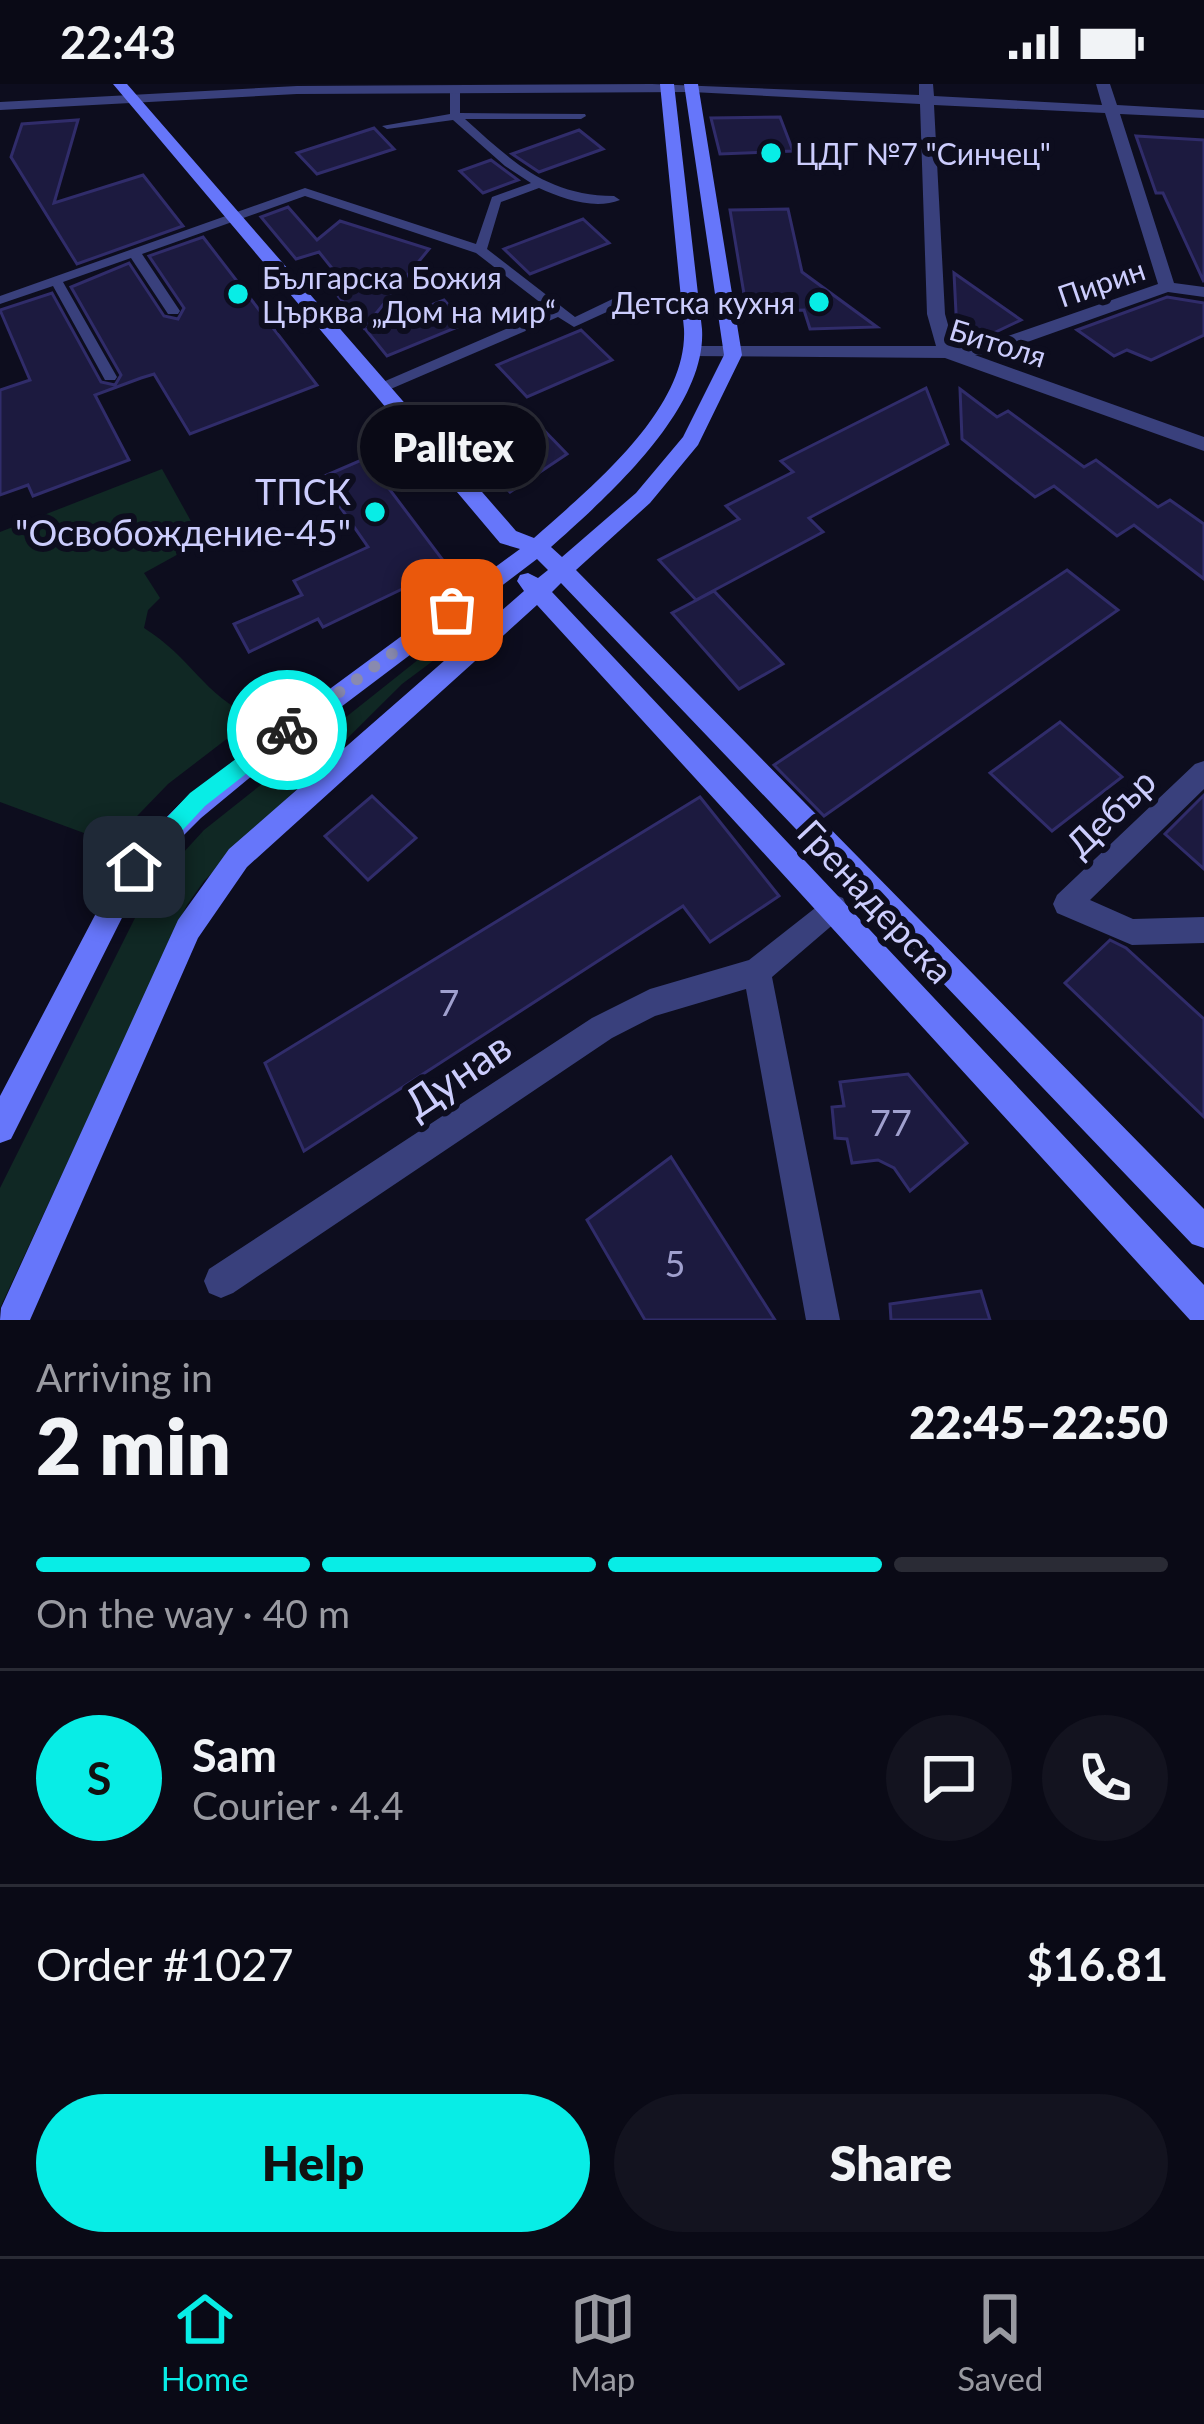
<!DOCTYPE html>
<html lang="en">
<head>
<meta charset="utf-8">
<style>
  :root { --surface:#0a0a16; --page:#13131f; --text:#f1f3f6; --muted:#999aa1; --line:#2a2b35; --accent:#08ede6 }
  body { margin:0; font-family:Lato,sans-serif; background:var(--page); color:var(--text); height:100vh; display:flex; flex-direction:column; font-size:45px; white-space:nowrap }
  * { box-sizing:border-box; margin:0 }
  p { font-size:39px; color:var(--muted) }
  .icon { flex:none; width:66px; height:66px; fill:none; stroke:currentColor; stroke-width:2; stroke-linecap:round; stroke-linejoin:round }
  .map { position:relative; height:1236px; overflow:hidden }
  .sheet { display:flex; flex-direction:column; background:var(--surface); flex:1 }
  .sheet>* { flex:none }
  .pin { position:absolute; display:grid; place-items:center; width:102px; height:102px; color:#fff; margin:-51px; border-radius:24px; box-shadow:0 6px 18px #0006 }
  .courier { position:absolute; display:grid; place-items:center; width:120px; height:120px; margin:-60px; border:9px solid #08ede6; border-radius:50%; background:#fff; color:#222; box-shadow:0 3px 15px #0007 }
  .bubble { position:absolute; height:84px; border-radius:42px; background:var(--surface); box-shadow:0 3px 9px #0004,0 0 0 3px var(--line); font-size:39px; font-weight:800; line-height:84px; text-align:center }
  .overview em { font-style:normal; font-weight:800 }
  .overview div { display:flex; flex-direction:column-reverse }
  .overview { display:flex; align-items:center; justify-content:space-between; height:204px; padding:0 36px }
  h1 { font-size:78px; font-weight:800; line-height:90px }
  .bar { display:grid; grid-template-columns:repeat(4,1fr); gap:18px 12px; align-content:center; height:144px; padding:0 36px }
  .bar i { height:15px; border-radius:9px; background:var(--line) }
  .bar .current { background:var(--accent) }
  .bar p { grid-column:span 4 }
  .line { display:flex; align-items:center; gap:30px; padding:0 36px; border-top:3px solid var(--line) }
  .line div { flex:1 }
  .round { display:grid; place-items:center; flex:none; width:126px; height:126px; border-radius:63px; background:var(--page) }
  .primary-button { display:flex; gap:24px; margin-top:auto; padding:24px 36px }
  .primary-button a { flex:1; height:138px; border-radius:72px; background:var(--accent); color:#111; font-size:48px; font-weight:800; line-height:138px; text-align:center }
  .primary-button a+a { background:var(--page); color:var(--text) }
  .status { display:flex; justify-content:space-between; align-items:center; height:84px; padding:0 60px; background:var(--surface); direction:ltr }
  .status svg { height:33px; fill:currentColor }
  .tab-bar { display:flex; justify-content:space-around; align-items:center; height:168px; border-top:3px solid var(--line); background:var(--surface); font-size:33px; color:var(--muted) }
  .tab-bar a { display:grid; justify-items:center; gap:6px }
  .tab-bar .current { color:var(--accent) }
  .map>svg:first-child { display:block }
  .green { fill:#102824 }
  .building { fill:#1c1a3f; stroke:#302c6a; stroke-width:3 }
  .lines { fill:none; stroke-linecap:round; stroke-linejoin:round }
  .lane { fill:#39407c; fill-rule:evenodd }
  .street { fill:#39407c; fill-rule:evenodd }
  .secondary { fill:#6676fa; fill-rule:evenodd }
  .route { fill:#08ede6 }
  .done { stroke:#898aaf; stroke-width:12; stroke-dasharray:0 21.6 }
  .poi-dot { fill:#08ede6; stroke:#0d0d1e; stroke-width:4.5 }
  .labels { text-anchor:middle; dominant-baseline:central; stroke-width:12; stroke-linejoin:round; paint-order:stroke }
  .far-poi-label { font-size:30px; fill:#cccdfd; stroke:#0d0d1e; text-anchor:start }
  .far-street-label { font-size:30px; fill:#cccdfd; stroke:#0d0d1e }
  .poi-label { font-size:36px; fill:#cccdfd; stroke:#0d0d1e; text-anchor:end }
  .street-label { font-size:36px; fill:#cccdfd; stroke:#0d0d1e }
  .near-number-label { font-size:36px; fill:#a0a0ce }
  .near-street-label { font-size:42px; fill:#cccdfd; stroke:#0d0d1e }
</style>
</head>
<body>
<div class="status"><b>22:43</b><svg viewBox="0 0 49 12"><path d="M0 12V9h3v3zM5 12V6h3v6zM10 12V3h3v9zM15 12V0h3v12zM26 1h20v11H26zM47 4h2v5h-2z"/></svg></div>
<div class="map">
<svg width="1204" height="1236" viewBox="0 0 1204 1236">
  <rect width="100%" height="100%" fill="#0d0d1e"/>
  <g class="green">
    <path d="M 162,385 L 202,457 L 144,489 L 160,514 L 148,526 L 144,544 C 192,574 202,610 254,634 L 168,700 L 111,759 L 0,718 L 0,448 Z"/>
    <path d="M 458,544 L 461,556 L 402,600 L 204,797 L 187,821 L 0,1224 L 0,1104 L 149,806 L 204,746 Z"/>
  </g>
  <g class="building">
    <path d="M 780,33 L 793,67 L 720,70 L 711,34 Z"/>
    <path d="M 78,36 L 54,119 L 143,91 L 183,142 L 77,180 L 11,73 L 22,40 Z"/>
    <path d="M 374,44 L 394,65 L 317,90 L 297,69 Z"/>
    <path d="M 579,46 L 603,65 L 539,88 L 512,70 Z"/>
    <path d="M 1136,52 L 1204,56 L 1204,198 L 1163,109 L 1156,109 Z"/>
    <path d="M 491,76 L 518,96 L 483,109 L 460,87 Z"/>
    <path d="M 288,123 L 317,156 L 340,137 L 429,165 L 364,244 L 339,213 L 351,208 L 319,168 L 296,175 L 261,133 Z"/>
    <path d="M 788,125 L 802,188 L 877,243 L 810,245 L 804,226 L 747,228 L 730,126 Z"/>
    <path d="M 583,135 L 609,159 L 530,190 L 504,165 Z"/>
    <path d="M 203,153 L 317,301 L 190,350 L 154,290 L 141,294 L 95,311 L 129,376 L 33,412 L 28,401 L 0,411 L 0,306 L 30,296 L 0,226 L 52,209 L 101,298 L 115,301 L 121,291 L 71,203 L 129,179 L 164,232 L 178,235 L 184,224 L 149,172 Z"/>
    <path d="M 954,189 L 1021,236 L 981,255 L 957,249 Z"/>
    <path d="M 1167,213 L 1204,219 L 1204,251 L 1151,276 L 1127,266 L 1114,272 L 1077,246 Z"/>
    <path d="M 444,216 L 465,240 L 387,272 L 366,246 Z"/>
    <path d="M 581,246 L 612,276 L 527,313 L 497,281 Z"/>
    <path d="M 926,304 L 948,360 L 809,434 L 823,448 L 696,516 L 659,476 L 739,435 L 726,422 L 793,388 L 781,377 Z"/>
    <path d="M 960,305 L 997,333 L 1008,327 L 1084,383 L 1096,376 L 1158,423 L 1170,416 L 1204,440 L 1204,495 L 1134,441 L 1117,452 L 1054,402 L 1035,413 L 962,355 Z"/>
    <path d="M 536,338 L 567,370 L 510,408 L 469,366 Z"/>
    <path d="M 366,374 L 448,483 L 323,543 L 318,535 L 249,568 L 234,540 L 302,511 L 294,497 L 368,463 L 320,394 Z"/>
    <path d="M 1067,486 L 1118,526 L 824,732 L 774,681 Z"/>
    <path d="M 714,507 L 783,580 L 739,605 L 672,529 Z"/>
    <path d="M 1060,638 L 1122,693 L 1052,747 L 990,689 Z"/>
    <path d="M 1204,711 L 1204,785 L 1165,750 Z"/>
    <path d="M 372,712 L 416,754 L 368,796 L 325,752 Z"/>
    <path d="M 700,713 L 779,812 L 710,858 L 683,822 L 304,1067 L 265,979 Z"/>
    <path d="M 1110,856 L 1126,864 L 1204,935 L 1204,1033 L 1065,899 Z"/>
    <path d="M 908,990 L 967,1059 L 910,1107 L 894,1084 L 878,1076 L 852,1079 L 847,1055 L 835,1054 L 832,1023 L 844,1022 L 840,998 Z"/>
    <path d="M 671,1073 L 775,1236 L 645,1236 L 587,1136 Z"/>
    <path d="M 981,1207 L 990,1236 L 891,1236 L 890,1220 Z"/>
  </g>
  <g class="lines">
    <path class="lane" d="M 455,2 L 460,5 L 460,29 L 585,30 L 586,32 L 581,35 L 465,35 C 513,78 546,111 614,112 L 620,116 C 595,126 563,115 539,104 L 501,118 L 487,165 L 575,233 L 623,210 L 633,210 L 633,216 L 574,243 L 558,233 L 386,307 L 376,307 L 376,301 L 550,226 L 476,169 L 305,112 L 142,170 L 180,227 L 178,230 L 168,230 L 131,174 L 63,198 L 117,293 L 115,296 L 105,296 L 53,202 L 0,220 L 0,212 L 305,104 L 476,160 L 492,113 L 531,99 L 505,82 L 453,36 L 387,45 L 382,42 L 450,30 L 450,5 Z"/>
    <g class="street">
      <path d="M 652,0 L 919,11 L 919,0 L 933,0 L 934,12 L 1102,21 L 1096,0 L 1110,0 L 1117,21 L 1204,26 L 1204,34 L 1120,30 L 1174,199 L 1204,203 L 1204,213 L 1168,208 L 999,268 L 975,271 L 1204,353 L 1204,367 L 945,274 L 687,272 L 687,264 L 693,262 L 936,262 L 927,230 L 920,20 L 692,8 L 297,10 L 0,26 L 0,18 L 297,2 ZM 934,21 L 1105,29 L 1158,200 L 991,258 L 954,262 L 945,230 Z"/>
      <path d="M 1204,677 L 1204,705 L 1090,816 L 1133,835 L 1204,833 L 1204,859 L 1132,861 L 1057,829 L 1053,820 L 1057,811 L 1195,680 Z"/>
      <path d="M 833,810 L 843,814 L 847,823 L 843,832 L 772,893 L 840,1236 L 806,1236 L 746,905 L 655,932 L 612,954 L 233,1209 L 221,1214 L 209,1209 L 204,1197 L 209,1185 L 592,934 L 650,905 L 749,876 Z"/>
    </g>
    <path class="secondary" d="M 113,0 L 127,0 L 516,447 L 534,454 C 589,405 688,326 684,245 L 660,0 L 674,0 L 702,245 C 707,325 606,414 551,463 L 562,473 L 636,409 L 683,353 L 724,271 L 684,0 L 698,0 L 742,271 L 698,361 L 650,419 L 576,486 L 1204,1125 L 1204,1164 L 1192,1160 L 561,499 L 552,508 L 1204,1201 L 1204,1236 L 1190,1236 L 537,521 L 247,783 L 198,854 L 30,1236 L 0,1236 L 1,1224 L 178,836 L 229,765 L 524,507 L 517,497 L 520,491 L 528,489 L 538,494 L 548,486 L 537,475 L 276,672 L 201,734 L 143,792 L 11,1055 L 0,1059 L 0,1012 L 125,774 L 183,717 L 259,657 L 520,465 L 500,459 Z"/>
  </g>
  <path class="route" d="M 287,637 L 297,646 L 294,652 L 205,722 L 142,790 L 127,790 L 127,776 L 190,709 Z"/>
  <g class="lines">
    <path class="done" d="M 287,646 L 452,526"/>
  </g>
  <g class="poi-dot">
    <circle cx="771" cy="69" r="12"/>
    <circle cx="238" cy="210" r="12"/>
    <circle cx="819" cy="218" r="12"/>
    <circle cx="375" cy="428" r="12"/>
  </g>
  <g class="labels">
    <g class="far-poi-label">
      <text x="795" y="69">ЦДГ №7 "Синчец"</text>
      <text x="262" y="193">Българска Божия<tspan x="262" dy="34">Църква „Дом на мир“</tspan></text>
      <text x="795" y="218" text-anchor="end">Детска кухня</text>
    </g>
    <g class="far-street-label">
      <text transform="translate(1101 198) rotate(-19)">Пирин</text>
      <text transform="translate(998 258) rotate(17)">Битоля</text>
    </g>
    <g class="poi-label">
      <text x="351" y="407">ТПСК<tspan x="351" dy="41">"Освобождение-45"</tspan></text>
    </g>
    <g class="street-label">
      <text transform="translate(1110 728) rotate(-44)">Дебър</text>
      <text transform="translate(876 817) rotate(47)">Гренадерска</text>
    </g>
    <g class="near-number-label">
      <text x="449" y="918">7</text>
      <text x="891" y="1038">77</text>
      <text x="675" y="1179">5</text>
    </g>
    <g class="near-street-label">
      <text transform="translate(457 990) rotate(-34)">Дунав</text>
    </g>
  </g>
</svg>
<div class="pin" style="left:452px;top:526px;background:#ea580c"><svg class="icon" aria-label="bag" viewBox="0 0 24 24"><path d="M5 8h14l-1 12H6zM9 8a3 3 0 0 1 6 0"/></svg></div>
<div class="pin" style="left:134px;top:783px;background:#1f2937"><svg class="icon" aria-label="home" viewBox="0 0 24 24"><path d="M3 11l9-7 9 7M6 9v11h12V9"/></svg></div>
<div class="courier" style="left:287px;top:646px"><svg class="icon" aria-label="bike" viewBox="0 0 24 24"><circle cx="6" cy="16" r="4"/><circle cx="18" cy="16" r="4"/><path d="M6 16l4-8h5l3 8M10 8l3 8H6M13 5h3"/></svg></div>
<div class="bubble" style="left:360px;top:321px;width:186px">Palltex</div>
</div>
<section class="sheet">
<div class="overview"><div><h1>2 min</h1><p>Arriving in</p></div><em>22:45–22:50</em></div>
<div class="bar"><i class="current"></i><i class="current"></i><i class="current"></i><i></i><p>On the way · 40 m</p></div>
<div class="line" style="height:216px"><b class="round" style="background:var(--accent);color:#111">S</b><div><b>Sam</b><p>Courier · 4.4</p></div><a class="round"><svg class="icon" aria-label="chat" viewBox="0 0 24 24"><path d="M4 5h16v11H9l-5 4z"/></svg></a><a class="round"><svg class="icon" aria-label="phone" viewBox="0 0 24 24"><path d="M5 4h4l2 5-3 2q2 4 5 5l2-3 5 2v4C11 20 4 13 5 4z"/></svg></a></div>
<div class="line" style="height:156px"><div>Order #1027</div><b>$16.81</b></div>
<div class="primary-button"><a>Help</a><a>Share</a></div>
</section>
<nav class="tab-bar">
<a class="current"><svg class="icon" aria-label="home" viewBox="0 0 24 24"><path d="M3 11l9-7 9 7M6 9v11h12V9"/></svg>Home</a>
<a><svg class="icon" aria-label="map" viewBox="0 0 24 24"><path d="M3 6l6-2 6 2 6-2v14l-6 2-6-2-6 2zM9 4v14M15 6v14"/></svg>Map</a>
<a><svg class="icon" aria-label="saved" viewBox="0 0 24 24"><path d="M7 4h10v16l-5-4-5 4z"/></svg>Saved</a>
</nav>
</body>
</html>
